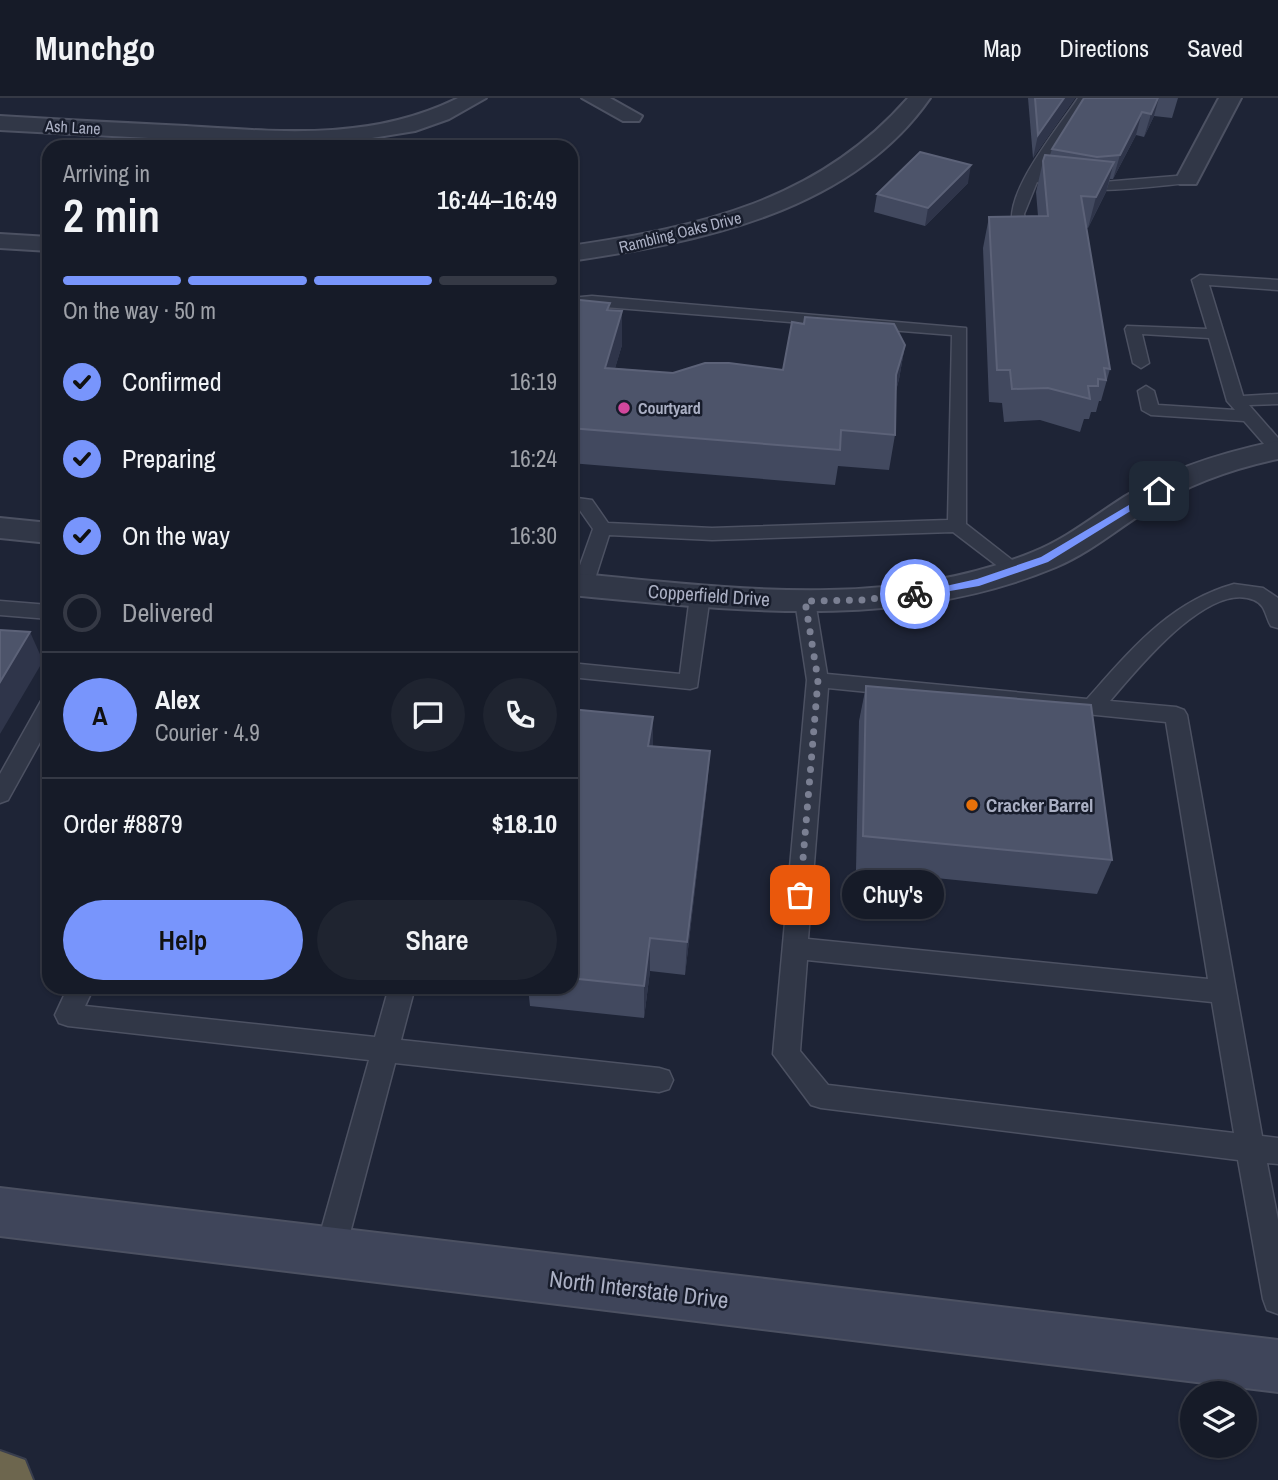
<!DOCTYPE html>
<html lang="en">
<head>
<meta charset="utf-8">
<style>
  :root { --surface:#161b28; --page:#1f2430; --text:#f1f3f6; --muted:#9ea1a8; --line:#353945; --accent:#7895fc }
  body { margin:0; font-family:"Archivo Narrow",sans-serif; background:var(--page); color:var(--text); height:100vh; display:flex; flex-direction:column; font-size:26px; white-space:nowrap }
  * { box-sizing:border-box; margin:0 }
  p { font-size:23px; color:var(--muted) }
  .icon { flex:none; width:38px; height:38px; fill:none; stroke:currentColor; stroke-width:2; stroke-linecap:round; stroke-linejoin:round }
  .map { position:relative; flex:1; overflow:hidden }
  .drawer { position:absolute; left:42px; top:42px; width:536px; height:854px; display:flex; flex-direction:column; background:var(--surface); border-radius:21px; box-shadow:0 2px 5px #0004,0 0 0 2px var(--line) }
  .drawer>* { flex:none }
  .tools { position:absolute; left:1180px; top:1283px; display:grid; gap:14px }
  .tools a { display:grid; place-items:center; width:77px; height:77px; border-radius:50%; background:var(--surface); box-shadow:0 2px 5px #0004,0 0 0 2px var(--line); font-size:35px }
  .pin { position:absolute; display:grid; place-items:center; width:60px; height:60px; color:#fff; margin:-30px; border-radius:14px; box-shadow:0 4px 10px #0006 }
  .courier { position:absolute; display:grid; place-items:center; width:70px; height:70px; margin:-35px; border:5px solid #7895fc; border-radius:50%; background:#fff; color:#222; box-shadow:0 2px 9px #0007 }
  .bubble { position:absolute; height:49px; border-radius:24px; background:var(--surface); box-shadow:0 2px 5px #0004,0 0 0 2px var(--line); font-size:23px; font-weight:600; line-height:49px; text-align:center }
  .overview em { font-style:normal; font-weight:600 }
  .overview div { display:flex; flex-direction:column-reverse }
  .overview { display:flex; align-items:center; justify-content:space-between; height:119px; padding:0 21px }
  h1 { font-size:46px; font-weight:600; line-height:52px }
  .bar { display:grid; grid-template-columns:repeat(4,1fr); gap:10px 7px; align-content:center; height:84px; padding:0 21px }
  .bar i { height:9px; border-radius:5px; background:var(--line) }
  .bar .selected { background:var(--accent) }
  .bar p { grid-column:span 4 }
  .line { display:flex; align-items:center; gap:18px; padding:0 21px; border-top:2px solid var(--line) }
  .line div { flex:1 }
  .round { display:grid; place-items:center; flex:none; width:74px; height:74px; border-radius:37px; background:var(--page) }
  ol { padding:0 21px; list-style:none }
  li { display:flex; align-items:center; gap:21px; height:77px }
  li p { margin-inline-start:auto }
  li .icon { padding:7px; border-radius:50%; background:var(--accent); color:#111; stroke-width:4 }
  li:last-child { color:var(--muted) }
  li i { width:38px; height:38px; border:4px solid var(--line); border-radius:50% }
  .button { display:flex; gap:14px; margin-top:auto; padding:14px 21px }
  .button a { flex:1; height:80px; border-radius:42px; background:var(--accent); color:#111; font-size:28px; font-weight:600; line-height:80px; text-align:center }
  .button a+a { background:var(--page); color:var(--text) }
  header { display:flex; align-items:center; gap:42px; box-sizing:border-box; height:98px; padding:0 35px; background:var(--surface); border-bottom:2px solid var(--line) }
  header strong { font-size:33px }
  nav { display:flex; gap:38px; margin-inline-start:auto; font-size:24px }
  .map>svg:first-child { display:block }
  .lines { fill:none; stroke-linecap:round; stroke-linejoin:round }
  .service-casing { stroke:#4c5162; stroke-width:3 }
  .minor-casing { stroke:#4c5162; stroke-width:4 }
  .tertiary-casing { stroke:#4c5162; stroke-width:4 }
  .secondary-casing { stroke:#4c5162; stroke-width:4 }
  .motorway-casing { stroke:#393e4e; stroke-width:4 }
  .service { fill:#313747; fill-rule:evenodd }
  .minor { fill:#313747; fill-rule:evenodd }
  .tertiary { fill:#313747; fill-rule:evenodd }
  .secondary { fill:#3f455a; fill-rule:evenodd }
  .motorway { fill:#6d664e; fill-rule:evenodd }
  .wall { fill:#42495f }
  .shaded-wall { fill:#2f354a }
  .building { fill:#4d546a; stroke:#5c6278; stroke-width:2 }
  .route { fill:#7895fc }
  .done { stroke:#7a7f92; stroke-width:7; stroke-dasharray:0 12.6 }
  .hotel-dot { fill:#d1479c; stroke:#171c2b; stroke-width:2.5 }
  .food-dot { fill:#e8710a; stroke:#171c2b; stroke-width:2.5 }
  .labels { text-anchor:middle; dominant-baseline:central; stroke-width:5; stroke-linejoin:round; paint-order:stroke }
  .far-street-label { font-size:16px; fill:#abb0c4; stroke:#171c2b }
  .far-poi-label { font-size:16px; font-weight:bold; fill:#abb0c4; stroke:#171c2b; text-anchor:start }
  .street-label { font-size:19px; fill:#abb0c4; stroke:#171c2b }
  .poi-label { font-size:19px; font-weight:bold; fill:#abb0c4; stroke:#171c2b; text-anchor:start }
  .near-street-label { font-size:23px; fill:#abb0c4; stroke:#171c2b }
</style>
</head>
<body>
<header>
<strong>Munchgo</strong>
<nav><a>Map</a><a>Directions</a><a>Saved</a></nav>
</header>
<div class="map">
<svg width="1278" height="1382" viewBox="0 0 1278 1382">
  <rect width="100%" height="100%" fill="#1e2436"/>
  <g class="lines">
    <defs>
      <g id="service">
        <path d="M 1078,0 L 1090,0 L 1042,76 L 1091,85 L 1188,77 L 1195,81 L 1188,85 C 1137,90 1088,98 1037,84 L 1024,116 L 1027,133 L 1020,137 L 1015,136 C 997,101 1058,31 1078,0 Z"/>
        <path d="M 1200,177 L 1278,182 L 1278,192 L 1209,187 L 1243,298 L 1278,296 L 1278,306 L 1249,307 L 1278,340 L 1278,356 L 1272,355 L 1244,323 L 1151,317 L 1142,312 L 1138,293 L 1146,288 L 1154,293 L 1158,307 L 1235,312 L 1227,303 L 1209,240 L 1142,236 L 1149,265 L 1141,270 L 1133,265 L 1125,231 L 1127,228 L 1207,231 L 1192,182 Z"/>
        <path d="M 592,198 L 966,230 L 966,426 L 1025,472 L 1022,476 L 1008,476 L 953,434 L 712,442 L 609,437 L 593,487 L 590,492 L 576,492 L 573,487 L 593,431 L 579,411 L 570,411 L 570,399 L 592,402 L 608,425 L 712,430 L 948,422 L 952,237 L 592,208 L 570,210 L 570,200 Z"/>
        <path d="M 1234,486 L 1263,490 L 1278,500 L 1278,530 L 1271,528 C 1265,518 1266,507 1254,502 C 1208,482 1136,573 1110,603 L 1176,609 L 1184,612 L 1187,617 L 1262,1038 L 1278,1040 L 1278,1066 L 1267,1065 L 1278,1122 L 1278,1216 L 1267,1212 L 1263,1201 L 1238,1062 L 821,1010 L 811,1007 L 773,956 L 807,582 L 795,503 L 798,498 L 805,496 L 815,503 L 827,576 L 1087,601 C 1130,553 1169,504 1234,486 ZM 828,590 L 1166,624 L 1208,881 L 808,841 ZM 807,862 L 1212,904 L 1234,1035 L 828,987 L 800,953 Z"/>
        <path d="M 700,491 L 710,498 L 697,589 L 690,591 L 570,579 L 570,565 L 680,576 L 690,498 Z"/>
        <path d="M 0,503 L 49,507 L 49,521 L 0,517 Z"/>
        <path d="M 49,600 L 49,628 L 8,702 L 0,705 L 0,676 L 41,603 Z"/>
        <path d="M 68,889 L 94,889 L 85,908 L 375,939 L 389,889 L 415,889 L 401,942 L 659,970 L 669,973 L 673,982 L 669,991 L 659,994 L 395,965 L 345,1154 L 340,1164 L 330,1169 L 320,1164 L 315,1154 L 369,962 L 68,928 L 59,925 L 55,917 Z"/>
      </g>
      <g id="minor">
        <path d="M 458,0 L 486,0 L 449,21 L 415,33 L 335,46 L 261,46 L 0,32 L 0,18 C 62,22 124,25 186,28 C 280,34 372,43 458,0 Z"/>
        <path d="M 582,0 L 610,0 L 642,18 L 639,23 L 623,23 Z"/>
        <path d="M 1219,0 L 1241,0 L 1196,86 L 1180,86 L 1176,81 Z"/>
        <path d="M 1278,343 L 1278,361 C 1231,371 1186,387 1146,413 C 1116,432 1089,455 1056,469 C 901,534 733,512 570,497 L 570,475 C 723,489 887,514 1033,454 C 1066,441 1094,418 1124,399 C 1171,370 1224,354 1278,343 Z"/>
        <path d="M 0,420 L 49,425 L 49,445 L 0,440 Z"/>
      </g>
      <g id="tertiary">
        <path d="M 908,0 L 930,0 C 851,114 699,144 570,163 L 570,148 C 700,129 818,103 908,0 Z"/>
        <path d="M 0,136 L 49,139 L 49,153 L 0,150 Z"/>
      </g>
      <path id="secondary" d="M 0,1090 L 1278,1242 L 1278,1294 L 0,1138 Z"/>
      <path id="motorway" d="M 0,1353 L 25,1362 L 33,1382 L 0,1382 Z"/>
    </defs>
    <use href="#service" class="service-casing"/>
    <use href="#minor" class="minor-casing"/>
    <use href="#tertiary" class="tertiary-casing"/>
    <use href="#secondary" class="secondary-casing"/>
    <use href="#motorway" class="motorway-casing"/>
    <use href="#service" class="service"/>
    <use href="#minor" class="minor"/>
    <use href="#tertiary" class="tertiary"/>
    <use href="#secondary" class="secondary"/>
    <use href="#motorway" class="motorway"/>
  </g>
  <g class="wall">
    <path d="M 1028,0 L 1075,0 L 1033,60 Z"/>
    <path d="M 1084,0 L 1178,0 L 1172,20 L 1154,18 L 1144,39 L 1136,37 L 1113,81 L 1110,81 L 1106,94 L 1088,130 L 1086,129 L 1110,271 L 1101,303 L 1099,303 L 1096,314 L 1091,314 L 1089,321 L 1084,321 L 1080,334 L 1040,322 L 1004,324 L 1002,305 L 989,304 L 983,150 L 989,119 L 1038,118 L 1036,94 L 1043,63 L 1050,57 L 1052,51 Z"/>
    <path d="M 968,85 L 925,128 L 874,114 L 877,96 Z"/>
    <path d="M 570,201 L 610,212 L 622,213 L 622,247 L 615,270 L 673,275 L 783,272 L 905,247 L 899,281 L 896,293 L 895,337 L 889,372 L 838,368 L 835,387 L 570,365 Z"/>
    <path d="M 866,588 L 1112,762 L 1097,796 L 856,772 L 859,623 Z"/>
    <path d="M 570,611 L 653,619 L 653,648 L 710,653 L 707,688 L 685,877 L 650,873 L 644,920 L 530,908 L 528,889 L 570,889 Z"/>
  </g>
  <g class="shaded-wall">
    <path d="M 1064,0 L 1075,0 L 1033,60 L 1038,37 Z"/>
    <path d="M 1158,0 L 1159,0 L 1154,18 L 1144,39 L 1151,16 Z"/>
    <path d="M 1142,14 L 1136,37 L 1113,81 L 1120,57 Z"/>
    <path d="M 1114,64 L 1106,94 L 1088,130 L 1096,99 Z"/>
    <path d="M 971,67 L 968,85 L 925,128 L 928,110 Z"/>
    <path d="M 622,213 L 622,247 L 605,304 L 605,270 Z"/>
    <path d="M 905,247 L 899,281 L 891,311 L 896,277 Z"/>
    <path d="M 30,534 L 43,563 L 0,636 L 0,584 Z"/>
    <path d="M 653,619 L 653,654 L 648,648 Z"/>
    <path d="M 710,653 L 707,688 L 685,877 L 687,844 Z"/>
    <path d="M 650,840 L 650,873 L 644,920 L 644,888 Z"/>
  </g>
  <g class="building">
    <path d="M 1035,0 L 1064,0 L 1038,37 Z"/>
    <path d="M 1084,0 L 1158,0 L 1151,16 L 1142,14 L 1120,57 L 1097,59 L 1052,51 Z"/>
    <path d="M 920,54 L 971,67 L 928,110 L 877,96 Z"/>
    <path d="M 1045,57 L 1114,64 L 1096,99 L 1081,98 L 1110,271 L 1104,270 L 1106,282 L 1098,281 L 1098,288 L 1088,288 L 1090,301 L 1048,290 L 1012,291 L 1010,272 L 997,272 L 989,119 L 1048,118 L 1043,63 Z"/>
    <path d="M 570,201 L 610,205 L 607,212 L 622,213 L 605,270 L 673,275 L 705,265 L 729,265 L 783,272 L 792,224 L 804,226 L 805,219 L 894,226 L 905,247 L 896,277 L 895,337 L 841,332 L 840,352 L 570,330 Z"/>
    <path d="M 0,532 L 30,534 L 0,584 Z"/>
    <path d="M 866,588 L 1091,607 L 1112,762 L 863,738 Z"/>
    <path d="M 570,611 L 653,619 L 648,648 L 710,653 L 687,844 L 650,840 L 644,888 L 570,880 Z"/>
  </g>
  <path class="route" d="M 1156,391 L 1163,393 L 1048,464 L 979,488 L 915,499 L 910,496 L 977,481 L 1041,459 Z"/>
  <g class="lines">
    <path class="done" d="M 800,797 L 818,582 L 805,503 L 861,502 L 915,496"/>
  </g>
  <circle class="hotel-dot" cx="624" cy="310" r="7"/>
  <circle class="food-dot" cx="972" cy="707" r="7"/>
  <g class="labels">
    <g class="far-street-label">
      <text transform="translate(73 29) rotate(3)">Ash Lane</text>
      <text transform="translate(680 134) rotate(-14)">Rambling Oaks Drive</text>
    </g>
    <g class="far-poi-label">
      <text x="638" y="310">Courtyard</text>
    </g>
    <g class="street-label">
      <text transform="translate(709 497) rotate(4)">Copperfield Drive</text>
    </g>
    <g class="poi-label">
      <text x="986" y="707">Cracker Barrel</text>
    </g>
    <g class="near-street-label">
      <text transform="translate(639 1191) rotate(7)">North Interstate Drive</text>
    </g>
  </g>
</svg>
<div class="tools">
<a><svg class="icon" aria-label="layers" viewBox="0 0 24 24"><path d="M12 4l9 5-9 5-9-5zM3 14l9 5 9-5"/></svg></a>
</div>
<div class="pin" style="left:800px;top:797px;background:#ea580c"><svg class="icon" aria-label="bag" viewBox="0 0 24 24"><path d="M5 8h14l-1 12H6zM9 8a3 3 0 0 1 6 0"/></svg></div>
<div class="pin" style="left:1159px;top:393px;background:#1f2937"><svg class="icon" aria-label="home" viewBox="0 0 24 24"><path d="M3 11l9-7 9 7M6 9v11h12V9"/></svg></div>
<div class="courier" style="left:915px;top:496px"><svg class="icon" aria-label="bike" viewBox="0 0 24 24"><circle cx="6" cy="16" r="4"/><circle cx="18" cy="16" r="4"/><path d="M6 16l4-8h5l3 8M10 8l3 8H6M13 5h3"/></svg></div>
<div class="bubble" style="left:842px;top:772px;width:102px">Chuy's</div>
<section class="drawer">
<div class="overview"><div><h1>2 min</h1><p>Arriving in</p></div><em>16:44–16:49</em></div>
<div class="bar"><i class="selected"></i><i class="selected"></i><i class="selected"></i><i></i><p>On the way · 50 m</p></div>
<ol>
<li><svg class="icon" aria-label="check" viewBox="0 0 24 24"><path d="M5 12l5 5 9-10"/></svg>Confirmed<p>16:19</p></li>
<li><svg class="icon" aria-label="check" viewBox="0 0 24 24"><path d="M5 12l5 5 9-10"/></svg>Preparing<p>16:24</p></li>
<li><svg class="icon" aria-label="check" viewBox="0 0 24 24"><path d="M5 12l5 5 9-10"/></svg>On the way<p>16:30</p></li>
<li><i></i>Delivered</li>
</ol>
<div class="line" style="height:126px"><b class="round" style="background:var(--accent);color:#111">A</b><div><b>Alex</b><p>Courier · 4.9</p></div><a class="round"><svg class="icon" aria-label="chat" viewBox="0 0 24 24"><path d="M4 5h16v11H9l-5 4z"/></svg></a><a class="round"><svg class="icon" aria-label="phone" viewBox="0 0 24 24"><path d="M5 4h4l2 5-3 2q2 4 5 5l2-3 5 2v4C11 20 4 13 5 4z"/></svg></a></div>
<div class="line" style="height:91px"><div>Order #8879</div><b>$18.10</b></div>
<div class="button"><a>Help</a><a>Share</a></div>
</section>
</div>
</body>
</html>
